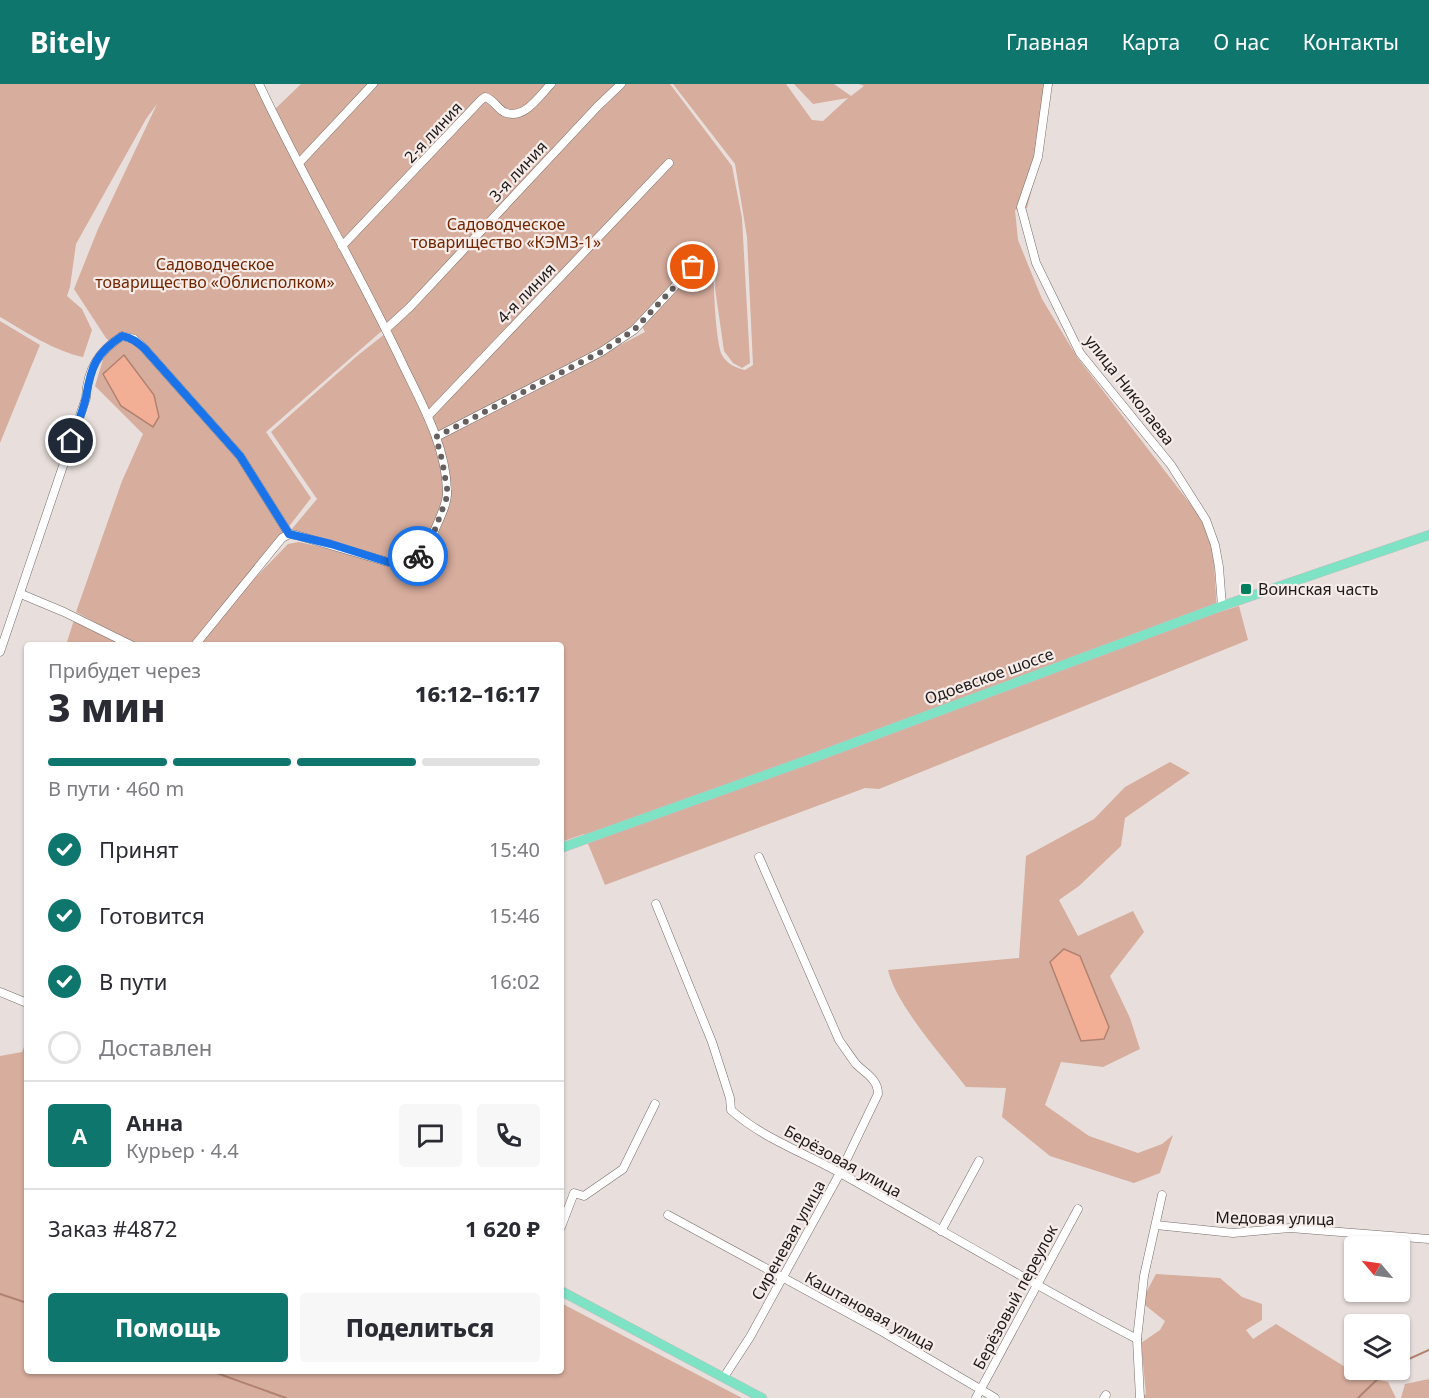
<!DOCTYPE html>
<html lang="ru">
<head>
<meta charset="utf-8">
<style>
  :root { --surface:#fff; --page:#f7f7f7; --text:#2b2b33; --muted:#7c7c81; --line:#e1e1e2; --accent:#0f766e }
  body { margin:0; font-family:"Noto Sans",sans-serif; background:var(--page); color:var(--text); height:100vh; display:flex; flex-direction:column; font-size:22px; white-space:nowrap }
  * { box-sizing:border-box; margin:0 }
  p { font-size:20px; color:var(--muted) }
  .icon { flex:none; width:33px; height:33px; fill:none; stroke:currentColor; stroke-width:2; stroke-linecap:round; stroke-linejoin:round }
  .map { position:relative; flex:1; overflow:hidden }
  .details { position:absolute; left:24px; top:558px; width:540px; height:732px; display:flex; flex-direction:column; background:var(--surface); border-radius:6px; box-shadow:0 2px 4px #0004 }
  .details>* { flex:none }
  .needle { width:39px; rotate:299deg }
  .fabs { position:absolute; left:1344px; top:1152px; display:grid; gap:12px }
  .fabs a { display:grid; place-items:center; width:66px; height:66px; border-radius:6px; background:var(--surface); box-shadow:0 2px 4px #0004; font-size:30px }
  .pin { position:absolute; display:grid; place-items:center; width:51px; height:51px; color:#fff; margin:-26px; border:3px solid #fff; border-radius:50%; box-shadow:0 2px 6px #0007 }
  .courier { position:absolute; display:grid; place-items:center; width:60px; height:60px; margin:-30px; border:4px solid #1a73e8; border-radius:50%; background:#fff; color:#222; box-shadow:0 2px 8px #0007 }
  .summary em { font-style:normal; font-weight:800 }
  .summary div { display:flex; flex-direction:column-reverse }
  .summary { display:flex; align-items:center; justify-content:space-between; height:102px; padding:0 24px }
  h1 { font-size:39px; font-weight:800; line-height:45px }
  .bar { display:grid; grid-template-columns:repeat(4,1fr); gap:9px 6px; align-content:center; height:72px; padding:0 24px }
  .bar i { height:8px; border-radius:4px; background:var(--line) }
  .bar .current { background:var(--accent) }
  .bar p { grid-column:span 4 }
  .line { display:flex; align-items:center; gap:15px; padding:0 24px; border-top:2px solid var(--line) }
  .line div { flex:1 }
  .round { display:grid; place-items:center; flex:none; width:63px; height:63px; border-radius:6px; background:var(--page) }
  ol { padding:0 24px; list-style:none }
  li { display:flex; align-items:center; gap:18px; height:66px }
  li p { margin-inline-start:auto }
  li .icon { padding:6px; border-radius:50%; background:var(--accent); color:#fff; stroke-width:4 }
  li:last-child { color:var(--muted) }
  li i { width:33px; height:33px; border:3px solid var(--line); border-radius:50% }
  .cta { display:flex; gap:12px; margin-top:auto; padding:12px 24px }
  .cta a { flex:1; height:69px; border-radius:6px; background:var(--accent); color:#fff; font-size:24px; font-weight:800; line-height:69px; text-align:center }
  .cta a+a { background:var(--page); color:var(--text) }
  header { display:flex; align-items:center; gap:36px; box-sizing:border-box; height:84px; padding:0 30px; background:var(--accent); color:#fff }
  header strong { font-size:28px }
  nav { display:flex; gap:33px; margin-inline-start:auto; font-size:21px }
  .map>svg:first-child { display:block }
  .green { fill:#d7ad9d }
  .water { fill:#f2af96; stroke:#b28270; stroke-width:1.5 }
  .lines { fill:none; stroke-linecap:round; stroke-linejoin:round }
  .stream { stroke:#b28270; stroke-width:2 }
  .minor-casing { stroke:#776e6b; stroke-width:9 }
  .major-casing { stroke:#c0bfbf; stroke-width:10 }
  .minor { stroke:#fff; stroke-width:8 }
  .major { stroke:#7ee3c5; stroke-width:9 }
  .done { stroke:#655f5d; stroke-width:6; stroke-dasharray:0 10.8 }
  .route { stroke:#1a73e8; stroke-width:8 }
  .poi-dot { fill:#017e5d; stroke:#f6ece9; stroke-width:2 }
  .labels { text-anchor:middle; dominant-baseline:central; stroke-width:4.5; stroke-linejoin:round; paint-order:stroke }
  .street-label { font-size:16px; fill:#1e1a19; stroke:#f6ece9 }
  .park-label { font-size:16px; fill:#712500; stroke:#f6ece9 }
  .poi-label { font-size:16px; fill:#1e1a19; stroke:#f6ece9; text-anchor:start }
</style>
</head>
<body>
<header>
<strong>Bitely</strong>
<nav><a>Главная</a><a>Карта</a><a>О нас</a><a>Контакты</a></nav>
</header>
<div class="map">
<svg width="1429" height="1314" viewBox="0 0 1429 1314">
  <rect width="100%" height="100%" fill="#e8dfdc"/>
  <g class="green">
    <path d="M 0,0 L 257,0 L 384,245 L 266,348 L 311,414 L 287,445 L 190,561 L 136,561 L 76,528 L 122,397 L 143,350 L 95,302 L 104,272 L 115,262 L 106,254 L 74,205 L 98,145 L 157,20 L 146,35 L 76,160 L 70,203 L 67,212 L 82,225 L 92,246 L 83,273 C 54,267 26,248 0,233 Z"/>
    <path d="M 301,0 L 670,0 L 732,82 L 742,134 L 750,279 L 742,284 L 733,279 L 724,267 L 715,204 L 716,183 L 708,168 L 695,177 L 632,245 L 604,265 L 438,350 L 274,26 Z"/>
    <path d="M 673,0 L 786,0 L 812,36 L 823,37 L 848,14 L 813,20 L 794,0 L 834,0 L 851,12 L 864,2 L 859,0 L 1053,0 L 1050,9 L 1042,65 L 1027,124 L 1015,126 L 1018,156 L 1042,215 L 1077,273 L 1202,435 L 1213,461 L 1217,529 L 1239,522 L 1248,556 L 879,705 L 865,704 L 605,801 L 584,750 L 561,758 L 561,561 L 199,561 L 250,499 L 288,460 L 299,458 L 401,481 L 419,476 L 432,460 L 452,405 L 439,355 L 645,248 L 642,242 L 683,198 L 714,186 C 713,201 716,260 722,271 C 727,280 736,284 745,286 L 753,281 L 747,153 L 735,80 Z"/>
    <path d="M 0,237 L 40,261 L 0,359 Z"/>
    <path d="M 386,249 C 404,287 450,372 444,413 C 441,431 428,453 421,469 L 393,477 L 291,446 L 317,415 L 271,348 L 357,272 Z"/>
    <path d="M 74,536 L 126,561 L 66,561 Z"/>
    <path d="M 1170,678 L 1190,689 L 1125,734 L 1121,762 L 1079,802 L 1059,816 L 1078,852 L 1133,827 L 1144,848 L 1110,892 L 1130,934 L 1140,965 L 1103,983 L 1061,978 L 1045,1021 L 1089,1052 L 1138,1069 L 1162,1060 L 1173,1051 L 1160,1089 L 1134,1099 L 1050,1072 L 1002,1033 L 1006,1004 L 966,1003 C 943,973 896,921 888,886 L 1019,874 L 1026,772 L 1094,735 L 1125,703 Z"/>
    <path d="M 27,955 L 27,1287 L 561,1287 L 561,1219 L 742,1314 L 0,1314 L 0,972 L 22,968 Z"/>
    <path d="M 1156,1190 L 1220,1194 L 1242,1213 L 1262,1220 L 1262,1236 L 1246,1246 L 1253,1255 L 1276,1240 L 1358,1291 L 1388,1298 L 1396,1314 L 1141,1314 L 1146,1310 L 1141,1259 L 1160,1246 L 1165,1237 L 1141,1218 Z"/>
    <path d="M 1429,1295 L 1429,1314 L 1401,1314 L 1405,1300 Z"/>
  </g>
  <g class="water">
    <path d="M 124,271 L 154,311 L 159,333 L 153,343 L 121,322 L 103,290 Z"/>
    <path d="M 1064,865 L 1080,872 L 1109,943 L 1104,955 L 1081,957 L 1050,878 Z"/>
  </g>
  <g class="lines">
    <g class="stream">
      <path d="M 0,1210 L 27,1219"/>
      <path d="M 1400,1279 L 1429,1266"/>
      <path d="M 211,1287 L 286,1314"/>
      <path d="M 1358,1314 L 1387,1286"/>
    </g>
    <defs>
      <g id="minor">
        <path d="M 1048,0 L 1038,73 L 1021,123 L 1036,179 L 1080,269 L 1171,381 L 1206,436 L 1215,461 L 1219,483 L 1222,522"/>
        <path d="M 299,79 L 373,0"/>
        <path d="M 342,162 L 481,16 L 485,13 C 493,15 497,24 504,28 C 524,37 539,12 551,0"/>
        <path d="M 386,245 L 410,223 L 597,23 L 621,0"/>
        <path d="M 428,332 L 669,79"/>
        <path d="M 436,353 L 601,268 L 634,246 L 693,183 L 708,172"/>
        <path d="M 21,510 L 64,528 L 131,561"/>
        <path d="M 195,561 L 282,454 L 289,450 L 296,451 L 388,478 C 412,480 425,472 433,450 C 438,437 448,420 447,407 C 446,363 423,322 404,283 C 359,187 304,96 259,0"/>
        <path d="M 0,568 L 86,314 C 87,285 99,267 122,252 L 134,255 L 144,264 L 240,372 L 289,450"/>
        <path d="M 656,820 L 712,958 L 730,1014 L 731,1026 C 762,1054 805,1069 842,1090 C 940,1145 1037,1203 1137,1255"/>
        <path d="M 0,908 L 27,919"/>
        <path d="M 668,1131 L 883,1248 L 995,1314"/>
        <path d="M 1156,1141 L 1233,1149 L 1290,1144 L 1429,1155"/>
        <path d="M 561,1143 L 574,1109 L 584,1112 L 623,1085 L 655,1020"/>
        <path d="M 941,1147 L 979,1077"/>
        <path d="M 724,1293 L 750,1253 L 840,1089 L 878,1010 C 878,995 866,990 856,980 C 850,972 844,963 839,956 L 759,773"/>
        <path d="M 976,1314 L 1078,1125"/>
        <path d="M 1104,1314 L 1106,1311"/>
        <path d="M 1140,1314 L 1137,1255 L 1144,1192 L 1162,1111"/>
      </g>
      <g id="major">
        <path d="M 561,764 L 813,674 L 1222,522 L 1429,451"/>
        <path d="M 561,1207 L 762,1314"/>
      </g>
    </defs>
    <use href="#minor" class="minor-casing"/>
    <use href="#major" class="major-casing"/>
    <use href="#minor" class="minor"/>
    <use href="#major" class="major"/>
  </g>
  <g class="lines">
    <path class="done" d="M 418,472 L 429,462 L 448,410 L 442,376 L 436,353 L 601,268 L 634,246 L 693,183"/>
    <path class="route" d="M 71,357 C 76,343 83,328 86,313 C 91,282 96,269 122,252 C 132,254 137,258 144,264 L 240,372 L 289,450 L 331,460 L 388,478 L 399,479 L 418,472"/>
  </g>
  <rect class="poi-dot" x="1240" y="499" width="12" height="12" rx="3"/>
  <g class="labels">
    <g class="street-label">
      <text transform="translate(433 48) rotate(-47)">2-я линия</text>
      <text transform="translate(518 87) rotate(-47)">3-я линия</text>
      <text transform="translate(526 209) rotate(-46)">4-я линия</text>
      <text transform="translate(1130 306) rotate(52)">улица Николаева</text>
      <text transform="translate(989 592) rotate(-20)">Одоевское шоссе</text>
      <text transform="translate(843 1077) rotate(29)">Берёзовая улица</text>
      <text transform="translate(1275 1134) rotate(1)">Медовая улица</text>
      <text transform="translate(788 1156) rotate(-61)">Сиреневая улица</text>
      <text transform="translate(1015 1213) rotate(-62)">Берёзовый переулок</text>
      <text transform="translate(870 1227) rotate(29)">Каштановая улица</text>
    </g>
    <g class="park-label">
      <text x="506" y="140">Садоводческое<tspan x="506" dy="18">товарищество «КЭМЗ-1»</tspan></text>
      <text x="215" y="180">Садоводческое<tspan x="215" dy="18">товарищество «Облисполком»</tspan></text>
    </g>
    <g class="poi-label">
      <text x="1258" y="505">Воинская часть</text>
    </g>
  </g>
</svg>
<div class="fabs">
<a><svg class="needle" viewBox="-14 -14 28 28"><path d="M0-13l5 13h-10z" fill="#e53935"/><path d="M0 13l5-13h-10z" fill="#7c7c81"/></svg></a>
<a><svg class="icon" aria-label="layers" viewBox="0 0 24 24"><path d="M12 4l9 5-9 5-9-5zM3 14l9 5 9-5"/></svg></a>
</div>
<div class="pin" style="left:693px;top:183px;background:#ea580c"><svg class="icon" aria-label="bag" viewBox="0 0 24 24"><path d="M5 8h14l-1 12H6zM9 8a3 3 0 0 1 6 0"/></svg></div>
<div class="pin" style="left:71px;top:357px;background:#1f2937"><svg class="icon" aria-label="home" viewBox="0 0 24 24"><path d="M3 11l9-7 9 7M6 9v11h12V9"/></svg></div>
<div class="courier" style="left:418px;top:472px"><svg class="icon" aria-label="bike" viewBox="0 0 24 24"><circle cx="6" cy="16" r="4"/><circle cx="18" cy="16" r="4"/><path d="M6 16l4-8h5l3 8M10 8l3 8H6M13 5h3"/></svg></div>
<section class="details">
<div class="summary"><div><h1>3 мин</h1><p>Прибудет через</p></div><em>16:12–16:17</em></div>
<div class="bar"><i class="current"></i><i class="current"></i><i class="current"></i><i></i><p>В пути · 460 m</p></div>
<ol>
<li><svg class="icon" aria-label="check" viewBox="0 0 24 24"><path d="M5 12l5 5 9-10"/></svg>Принят<p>15:40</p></li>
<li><svg class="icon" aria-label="check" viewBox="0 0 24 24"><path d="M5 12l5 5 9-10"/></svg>Готовится<p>15:46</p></li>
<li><svg class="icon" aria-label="check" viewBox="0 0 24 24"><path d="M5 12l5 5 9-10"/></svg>В пути<p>16:02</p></li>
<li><i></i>Доставлен</li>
</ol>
<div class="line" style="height:108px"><b class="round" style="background:var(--accent);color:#fff">А</b><div><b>Анна</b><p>Курьер · 4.4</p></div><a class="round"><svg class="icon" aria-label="chat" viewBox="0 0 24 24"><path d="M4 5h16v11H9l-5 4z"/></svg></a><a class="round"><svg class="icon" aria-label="phone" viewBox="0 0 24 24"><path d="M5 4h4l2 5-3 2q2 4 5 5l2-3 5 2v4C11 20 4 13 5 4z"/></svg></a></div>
<div class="line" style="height:78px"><div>Заказ #4872</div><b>1 620 ₽</b></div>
<div class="cta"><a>Помощь</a><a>Поделиться</a></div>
</section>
</div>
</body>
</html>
